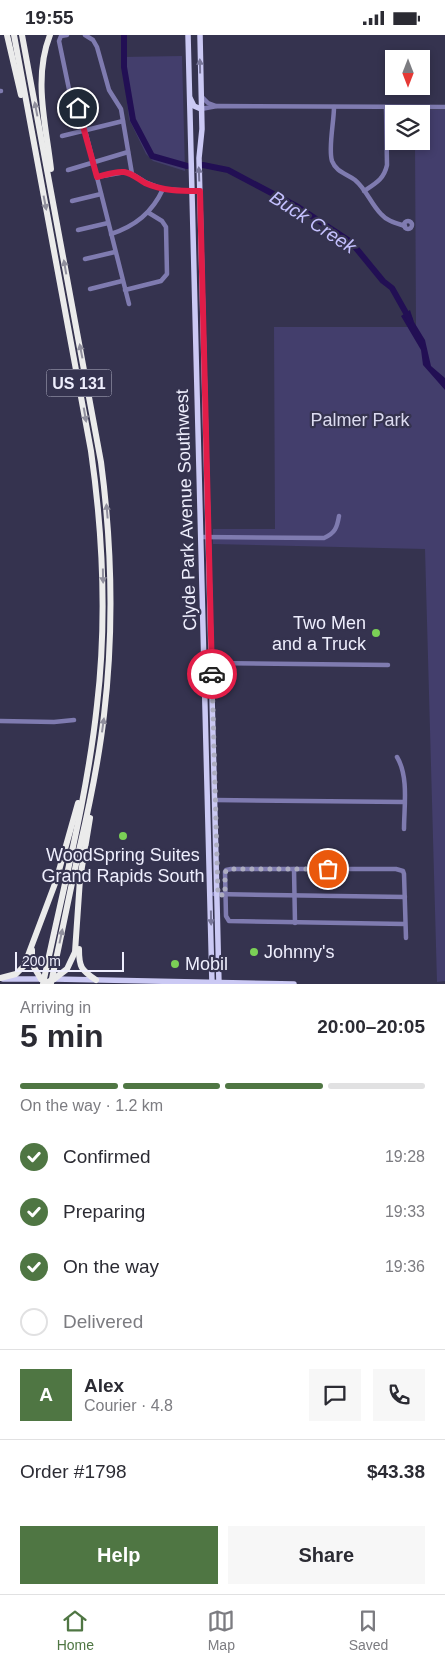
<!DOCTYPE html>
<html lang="en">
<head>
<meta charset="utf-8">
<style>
  :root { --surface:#fff; --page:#f7f7f7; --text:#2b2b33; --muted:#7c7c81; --line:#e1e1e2; --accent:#4f7643 }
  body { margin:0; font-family:Arial,sans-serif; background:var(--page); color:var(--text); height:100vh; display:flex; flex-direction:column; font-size:19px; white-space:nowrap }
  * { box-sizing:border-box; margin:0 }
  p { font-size:16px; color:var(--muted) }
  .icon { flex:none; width:28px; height:28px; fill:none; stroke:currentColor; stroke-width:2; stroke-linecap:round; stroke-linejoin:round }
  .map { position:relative; height:949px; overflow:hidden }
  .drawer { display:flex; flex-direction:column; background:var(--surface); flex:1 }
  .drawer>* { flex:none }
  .needle { width:32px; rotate:180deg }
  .fabs { position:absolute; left:385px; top:15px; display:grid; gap:10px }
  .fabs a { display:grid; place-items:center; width:45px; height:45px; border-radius:0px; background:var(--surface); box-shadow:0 2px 8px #0003; font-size:25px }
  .scale { position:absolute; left:15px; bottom:12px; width:109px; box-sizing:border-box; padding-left:5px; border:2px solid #eeeefd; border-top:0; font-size:14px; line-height:18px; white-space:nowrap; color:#eeeefd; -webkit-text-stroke:4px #35334f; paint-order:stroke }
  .pin { position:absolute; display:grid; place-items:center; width:42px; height:42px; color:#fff; margin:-21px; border:2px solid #fff; border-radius:50%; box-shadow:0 1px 5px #0007 }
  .courier { position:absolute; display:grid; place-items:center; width:50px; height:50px; margin:-25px; border:4px solid #e11d48; border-radius:50%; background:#fff; color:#222; box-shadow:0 1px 6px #0007 }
  .summary em { font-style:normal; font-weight:700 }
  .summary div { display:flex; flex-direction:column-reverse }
  .summary { display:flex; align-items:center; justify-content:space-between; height:85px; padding:0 20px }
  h1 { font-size:32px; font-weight:700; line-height:38px }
  .bar { display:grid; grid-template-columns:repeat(4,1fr); gap:8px 5px; align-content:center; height:60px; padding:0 20px }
  .bar i { height:6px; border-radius:4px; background:var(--line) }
  .bar .current { background:var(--accent) }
  .bar p { grid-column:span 4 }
  .line { display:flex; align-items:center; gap:12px; padding:0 20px; border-top:1px solid var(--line) }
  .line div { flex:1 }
  .round { display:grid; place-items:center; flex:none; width:52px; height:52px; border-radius:0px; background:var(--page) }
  ol { padding:0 20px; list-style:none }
  li { display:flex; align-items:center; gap:15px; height:55px }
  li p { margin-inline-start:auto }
  li .icon { padding:5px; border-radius:50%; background:var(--accent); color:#fff; stroke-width:4 }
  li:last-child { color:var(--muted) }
  li i { width:28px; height:28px; border:2px solid var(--line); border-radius:50% }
  .button { display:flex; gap:10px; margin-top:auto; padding:10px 20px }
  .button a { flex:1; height:58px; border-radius:0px; background:var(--accent); color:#fff; font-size:20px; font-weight:700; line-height:58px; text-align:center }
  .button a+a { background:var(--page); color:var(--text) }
  .status { display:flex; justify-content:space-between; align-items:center; height:35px; padding:0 25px; background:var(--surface); direction:ltr }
  .status svg { height:14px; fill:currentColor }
  .menu { display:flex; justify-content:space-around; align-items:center; height:70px; border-top:1px solid var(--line); background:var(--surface); font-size:14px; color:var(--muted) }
  .menu a { display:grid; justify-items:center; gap:2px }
  .menu .current { color:var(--accent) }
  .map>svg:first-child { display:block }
  .green { fill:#433e6c }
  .water { fill:#220f54 }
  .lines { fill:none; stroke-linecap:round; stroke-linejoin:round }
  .river { stroke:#220f54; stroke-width:6 }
  .minor { stroke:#7f7bb0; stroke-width:4.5 }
  .major { stroke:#cbc9f4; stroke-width:5.5 }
  .highway { stroke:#ebebeb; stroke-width:6 }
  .highway-bridge { stroke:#ebebeb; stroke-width:6 }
  .oneway { fill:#787699 }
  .oneway2 { fill:#908f9d }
  .done { stroke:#adadc0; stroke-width:5; stroke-dasharray:0 9 }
  .route { stroke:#e11d48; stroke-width:6 }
  .poi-dot { fill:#7bd156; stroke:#35334f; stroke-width:2 }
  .labels { text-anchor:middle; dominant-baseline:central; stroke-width:4.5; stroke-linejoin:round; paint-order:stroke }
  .shield { fill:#35334f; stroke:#b6b6c9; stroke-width:1 }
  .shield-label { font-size:16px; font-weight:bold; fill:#eeeefd }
  .park-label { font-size:18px; fill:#dcdbf0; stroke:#35334f }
  .street-label { font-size:18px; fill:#eeeefd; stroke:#35334f }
  .poi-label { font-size:18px; fill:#eeeefd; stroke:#35334f; text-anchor:start }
  .water-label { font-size:19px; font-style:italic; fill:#c4c0fe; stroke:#35334f }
</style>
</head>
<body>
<div class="status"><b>19:55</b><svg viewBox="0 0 49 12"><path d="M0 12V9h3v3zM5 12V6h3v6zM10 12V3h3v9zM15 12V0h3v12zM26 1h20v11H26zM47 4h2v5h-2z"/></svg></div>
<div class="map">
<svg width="445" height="949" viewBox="0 0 445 949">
  <rect width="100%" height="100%" fill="#35334f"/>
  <g class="green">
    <path d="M 182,21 L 185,136 L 153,126 L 146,119 L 129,84 L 122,22 Z"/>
    <path d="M 415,75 L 445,75 L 445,946 L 437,947 L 425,514 L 213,509 L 213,494 L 275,494 L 274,292 L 416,292 L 415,106 L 421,106 L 421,79 L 415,79 Z"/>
  </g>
  <path class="water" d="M 410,275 L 414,287 L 425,305 L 431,331 L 445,343 L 445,355 L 423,330 L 421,315 L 401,281 Z"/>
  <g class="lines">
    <g class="river">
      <path d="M 124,0 L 124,32 L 133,85 L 152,121 L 187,131"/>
      <path d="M 203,130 L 228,135 L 298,172 L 351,207 L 383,246 L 392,253 L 410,285"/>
    </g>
    <g class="minor">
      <path d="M 67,0 L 61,1 L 59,6 L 70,59 L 81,79 L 129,269"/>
      <path d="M 85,0 L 93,5 L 97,12 L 109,55 L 121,74 L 132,139"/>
      <path d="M 0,56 L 1,56"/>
      <path d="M 202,62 L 208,68 L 216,71"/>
      <path d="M 334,72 C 334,87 328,114 332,126 C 336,137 347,139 355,145 C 366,154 371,169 381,179 C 387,186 396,188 405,191"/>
      <path d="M 201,74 L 217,71 L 445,72"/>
      <path d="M 62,101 L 123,86"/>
      <path d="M 68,135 L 128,117"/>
      <path d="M 97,142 L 125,137 L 132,139 L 145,147 L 163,154 L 193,156"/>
      <path d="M 364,156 C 376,148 384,144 387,130 L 386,72"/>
      <path d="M 72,166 L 101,159"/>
      <circle cx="408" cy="190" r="4"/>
      <path d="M 78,195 L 108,188"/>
      <path d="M 111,199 C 135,191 152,178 163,154"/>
      <path d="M 85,224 L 115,217"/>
      <path d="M 90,254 L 122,246"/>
      <path d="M 125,255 L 161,246 L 167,239 L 166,192 L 162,186 L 149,178"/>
      <path d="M 201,502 L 324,503 C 335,498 337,493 339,481"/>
      <path d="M 205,628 L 388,630"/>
      <path d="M 0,686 L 54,687 L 74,685"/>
      <path d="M 397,722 C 409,742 404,772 404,794"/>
      <path d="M 215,765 L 404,767"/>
      <path d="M 294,834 L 295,888"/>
      <path d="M 214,859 L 405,862"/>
      <path d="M 405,889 L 229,886 L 226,881 L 225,837 L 226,835 L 231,834 L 396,834 L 403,836 L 404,839 L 406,903"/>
    </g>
    <g class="major">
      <path d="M 188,0 L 212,949"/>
      <path d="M 200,0 L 202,94 L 199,123 L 219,949"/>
      <path d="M 190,63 L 194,71 L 201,74"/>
      <path d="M 3,944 L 41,944"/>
      <path d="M 54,944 L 294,949"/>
    </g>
    <g class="highway">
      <path d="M 7,0 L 21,60"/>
      <path d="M 14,0 L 91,416 C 103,500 107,585 97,670 C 87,764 62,857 43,949"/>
      <path d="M 22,0 L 101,427 C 112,511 114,596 104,680 C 99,724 90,768 80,811 C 70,856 61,902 51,948"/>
      <path d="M 50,0 C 33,43 46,90 51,134"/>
      <path d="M 79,914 C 79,932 81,935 96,945"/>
      <path d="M 32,915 L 32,929 L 41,944"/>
      <path d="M 0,943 L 16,939 L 24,931 L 56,846 L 78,768"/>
      <path d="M 54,944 L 67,934 L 75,917 L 80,844 L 90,783"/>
    </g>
    <path class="highway-bridge" d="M 41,944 L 46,948 L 54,944"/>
  </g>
  <defs><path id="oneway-solid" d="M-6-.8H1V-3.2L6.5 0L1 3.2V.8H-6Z" transform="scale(1.25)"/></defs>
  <g class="oneway">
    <use href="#oneway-solid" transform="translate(200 31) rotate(-91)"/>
    <use href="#oneway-solid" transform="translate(199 139) rotate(-92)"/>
    <use href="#oneway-solid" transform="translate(211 883) rotate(89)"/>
  </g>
  <g class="oneway2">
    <use href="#oneway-solid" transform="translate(36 74) rotate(-101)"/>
    <use href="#oneway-solid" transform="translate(45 168) rotate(79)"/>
    <use href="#oneway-solid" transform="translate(65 232) rotate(-100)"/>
    <use href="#oneway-solid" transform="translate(81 316) rotate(-101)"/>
    <use href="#oneway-solid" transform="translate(85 380) rotate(80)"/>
    <use href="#oneway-solid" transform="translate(107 476) rotate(-95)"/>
    <use href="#oneway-solid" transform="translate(103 541) rotate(89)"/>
    <use href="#oneway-solid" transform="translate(103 690) rotate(-82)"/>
    <use href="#oneway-solid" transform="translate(61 901) rotate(-78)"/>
  </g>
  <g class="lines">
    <path class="done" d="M 212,639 L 218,860 L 225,860 L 225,837 L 229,834 L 328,834"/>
    <path class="route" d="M 78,73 L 97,142 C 105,140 115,136 124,137 C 132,138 138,144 145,148 C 163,156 180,156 200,156 L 212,639"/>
  </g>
  <g class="poi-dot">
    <circle cx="376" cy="598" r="5"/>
    <circle cx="123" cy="801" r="5"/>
    <circle cx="254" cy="917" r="5"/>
    <circle cx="175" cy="929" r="5"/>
  </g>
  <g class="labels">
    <rect class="shield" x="46.5" y="334.5" width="65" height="27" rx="4"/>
    <g class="shield-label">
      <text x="79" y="348">US 131</text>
    </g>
    <g class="park-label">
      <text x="360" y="385">Palmer Park</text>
    </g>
    <g class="street-label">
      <text transform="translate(186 475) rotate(-92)">Clyde Park Avenue Southwest</text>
    </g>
    <g class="poi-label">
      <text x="366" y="588" text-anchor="end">Two Men<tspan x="366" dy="21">and a Truck</tspan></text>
      <text x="123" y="820" text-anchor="middle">WoodSpring Suites<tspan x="123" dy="21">Grand Rapids South</tspan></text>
      <text x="264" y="917">Johnny's</text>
      <text x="185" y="929">Mobil</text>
    </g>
    <g class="water-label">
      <text transform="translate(313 187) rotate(33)">Buck Creek</text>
    </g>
  </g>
</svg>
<div class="fabs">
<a><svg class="needle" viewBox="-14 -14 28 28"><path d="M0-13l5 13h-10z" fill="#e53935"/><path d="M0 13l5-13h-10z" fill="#7c7c81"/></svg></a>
<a><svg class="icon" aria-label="layers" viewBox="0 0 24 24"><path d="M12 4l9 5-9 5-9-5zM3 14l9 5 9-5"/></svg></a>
</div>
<div class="scale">200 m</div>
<div class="pin" style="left:328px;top:834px;background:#ea580c"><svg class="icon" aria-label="bag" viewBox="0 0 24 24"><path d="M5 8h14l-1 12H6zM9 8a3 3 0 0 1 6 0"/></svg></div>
<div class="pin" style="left:78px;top:73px;background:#1f2937"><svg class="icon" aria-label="home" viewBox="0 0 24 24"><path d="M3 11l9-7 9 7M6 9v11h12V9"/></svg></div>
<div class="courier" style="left:212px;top:639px"><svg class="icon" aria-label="car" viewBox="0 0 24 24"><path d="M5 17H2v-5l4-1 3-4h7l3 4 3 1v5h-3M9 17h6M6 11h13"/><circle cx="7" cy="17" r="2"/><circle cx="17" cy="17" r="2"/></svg></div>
</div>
<section class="drawer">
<div class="summary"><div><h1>5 min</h1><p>Arriving in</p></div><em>20:00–20:05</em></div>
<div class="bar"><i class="current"></i><i class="current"></i><i class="current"></i><i></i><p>On the way · 1.2 km</p></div>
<ol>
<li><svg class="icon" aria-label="check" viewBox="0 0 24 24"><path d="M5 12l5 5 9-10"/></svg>Confirmed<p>19:28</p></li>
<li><svg class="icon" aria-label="check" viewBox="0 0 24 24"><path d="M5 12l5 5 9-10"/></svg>Preparing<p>19:33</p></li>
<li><svg class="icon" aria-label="check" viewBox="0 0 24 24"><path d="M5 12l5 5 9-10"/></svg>On the way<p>19:36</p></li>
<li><i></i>Delivered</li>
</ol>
<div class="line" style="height:90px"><b class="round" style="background:var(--accent);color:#fff">A</b><div><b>Alex</b><p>Courier · 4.8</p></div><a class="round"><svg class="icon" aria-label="chat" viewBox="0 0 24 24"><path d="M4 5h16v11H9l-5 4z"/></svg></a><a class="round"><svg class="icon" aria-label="phone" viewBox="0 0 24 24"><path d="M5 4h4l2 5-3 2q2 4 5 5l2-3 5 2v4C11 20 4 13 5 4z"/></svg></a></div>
<div class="line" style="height:65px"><div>Order #1798</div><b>$43.38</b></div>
<div class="button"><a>Help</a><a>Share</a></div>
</section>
<nav class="menu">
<a class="current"><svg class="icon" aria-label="home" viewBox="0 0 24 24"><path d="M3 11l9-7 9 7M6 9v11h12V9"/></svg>Home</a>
<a><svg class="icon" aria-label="map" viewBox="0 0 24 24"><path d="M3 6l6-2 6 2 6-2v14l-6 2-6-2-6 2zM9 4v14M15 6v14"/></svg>Map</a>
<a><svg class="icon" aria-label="saved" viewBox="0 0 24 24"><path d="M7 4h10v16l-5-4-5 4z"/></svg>Saved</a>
</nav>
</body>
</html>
